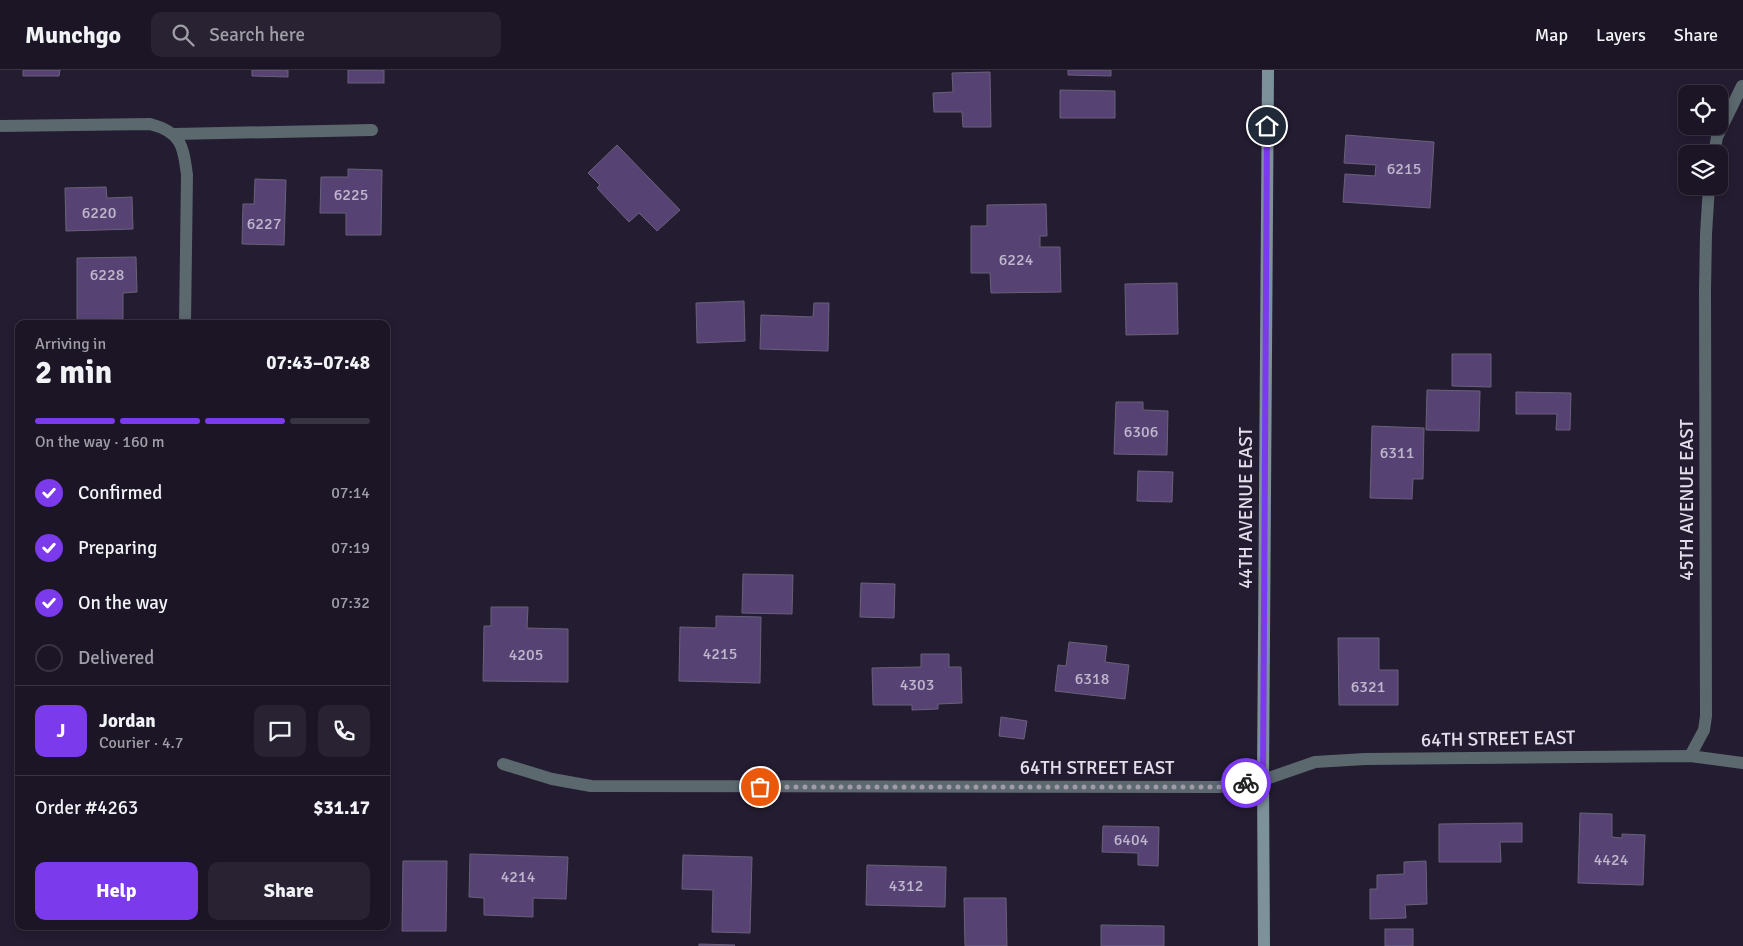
<!DOCTYPE html>
<html lang="en">
<head>
<meta charset="utf-8">
<style>
  :root { --surface:#1b1525; --page:#282232; --text:#f1f3f6; --muted:#a09fa7; --line:#393442; --accent:#7c3aed }
  body { margin:0; font-family:Signika,sans-serif; background:var(--page); color:var(--text); height:100vh; display:flex; flex-direction:column; font-size:19px; white-space:nowrap }
  * { box-sizing:border-box; margin:0 }
  p { font-size:16px; color:var(--muted) }
  .icon { flex:none; width:28px; height:28px; fill:none; stroke:currentColor; stroke-width:2; stroke-linecap:round; stroke-linejoin:round }
  .map { position:relative; flex:1; overflow:hidden }
  .side { position:absolute; left:15px; top:250px; width:375px; height:610px; display:flex; flex-direction:column; background:var(--surface); border-radius:10px; box-shadow:0 2px 8px #0003,0 0 0 1px var(--line) }
  .side>* { flex:none }
  .fabs { position:absolute; left:1678px; top:15px; display:grid; gap:10px }
  .fabs a { display:grid; place-items:center; width:50px; height:50px; border-radius:10px; background:var(--surface); box-shadow:0 2px 8px #0003,0 0 0 1px var(--line); font-size:25px }
  .pin { position:absolute; display:grid; place-items:center; width:42px; height:42px; color:#fff; margin:-21px; border:2px solid #fff; border-radius:50%; box-shadow:0 1px 5px #0007 }
  .courier { position:absolute; display:grid; place-items:center; width:50px; height:50px; margin:-25px; border:4px solid #7c3aed; border-radius:50%; background:#fff; color:#222; box-shadow:0 1px 6px #0007 }
  .headline em { font-style:normal; font-weight:700 }
  .headline div { display:flex; flex-direction:column-reverse }
  .headline { display:flex; align-items:center; justify-content:space-between; height:85px; padding:0 20px }
  h1 { font-size:32px; font-weight:700; line-height:38px }
  .bar { display:grid; grid-template-columns:repeat(4,1fr); gap:8px 5px; align-content:center; height:60px; padding:0 20px }
  .bar i { height:6px; border-radius:4px; background:var(--line) }
  .bar .selected { background:var(--accent) }
  .bar p { grid-column:span 4 }
  .line { display:flex; align-items:center; gap:12px; padding:0 20px; border-top:1px solid var(--line) }
  .line div { flex:1 }
  .round { display:grid; place-items:center; flex:none; width:52px; height:52px; border-radius:10px; background:var(--page) }
  ol { padding:0 20px; list-style:none }
  li { display:flex; align-items:center; gap:15px; height:55px }
  li p { margin-inline-start:auto }
  li .icon { padding:5px; border-radius:50%; background:var(--accent); color:#fff; stroke-width:4 }
  li:last-child { color:var(--muted) }
  li i { width:28px; height:28px; border:2px solid var(--line); border-radius:50% }
  .primary-button { display:flex; gap:10px; margin-top:auto; padding:10px 20px }
  .primary-button a { flex:1; height:58px; border-radius:10px; background:var(--accent); color:#fff; font-size:20px; font-weight:700; line-height:58px; text-align:center }
  .primary-button a+a { background:var(--page); color:var(--text) }
  header { display:flex; align-items:center; gap:30px; box-sizing:border-box; height:70px; padding:0 25px; background:var(--surface); border-bottom:1px solid var(--line) }
  header strong { font-size:24px }
  nav { display:flex; gap:28px; margin-inline-start:auto; font-size:18px }
  .search { width:350px; height:45px; background:var(--page); display:flex; align-items:center; gap:12px; box-sizing:border-box; padding:0 18px; border-radius:10px; color:var(--muted); font-size:19px }
  .map>svg:first-child { display:block }
  .building { fill:#564374; stroke:#696179 }
  .lines { fill:none; stroke-linecap:round; stroke-linejoin:round }
  .lane { stroke:#5b686d; stroke-width:12 }
  .street { stroke:#5b686d; stroke-width:12 }
  .secondary { stroke:#7c9199; stroke-width:12 }
  .done { stroke:#a09aab; stroke-width:5; stroke-dasharray:0 9 }
  .route { stroke:#7c3aed; stroke-width:6 }
  .labels { text-anchor:middle; dominant-baseline:central; stroke-width:4; stroke-linejoin:round; paint-order:stroke }
  .number-label { font-size:16px; fill:#c0b7ce }
  .street-label { font-size:19px; fill:#e3deec; stroke:#241c31 }
</style>
</head>
<body>
<header>
<strong>Munchgo</strong>
<div class="search"><svg class="icon" aria-label="search" viewBox="0 0 24 24"><circle cx="10" cy="10" r="6"/><path d="M15 15l6 6"/></svg>Search here</div>
<nav><a>Map</a><a>Layers</a><a>Share</a></nav>
</header>
<div class="map">
<svg width="1743" height="876" viewBox="0 0 1743 876">
  <rect width="100%" height="100%" fill="#241c31"/>
  <g class="building">
    <path d="M 23,0 L 60,0 L 59,6 L 23,6 Z"/>
    <path d="M 252,0 L 288,0 L 288,7 L 252,6 Z"/>
    <rect x="348" y="0" width="36" height="13"/>
    <path d="M 1068,0 L 1111,0 L 1111,6 L 1068,5 Z"/>
    <path d="M 990,2 L 991,57 L 963,57 L 962,42 L 934,42 L 933,23 L 953,22 L 952,3 Z"/>
    <path d="M 1060,20 L 1115,21 L 1115,48 L 1060,48 Z"/>
    <path d="M 1346,65 L 1434,72 L 1430,138 L 1343,132 L 1345,104 L 1375,106 L 1376,95 L 1344,93 Z"/>
    <path d="M 617,75 L 680,140 L 657,161 L 639,143 L 629,152 L 597,118 L 600,115 L 588,103 Z"/>
    <path d="M 348,99 L 382,100 L 381,165 L 346,165 L 346,143 L 320,143 L 321,107 L 348,107 Z"/>
    <path d="M 255,109 L 286,110 L 284,175 L 242,174 L 243,134 L 254,134 Z"/>
    <path d="M 106,117 L 107,128 L 132,127 L 133,159 L 66,161 L 65,118 Z"/>
    <path d="M 1046,134 L 1047,166 L 1040,166 L 1040,177 L 1060,177 L 1061,222 L 991,223 L 990,203 L 971,203 L 971,156 L 987,156 L 987,135 Z"/>
    <path d="M 136,187 L 137,222 L 123,223 L 123,249 L 77,250 L 77,188 Z"/>
    <path d="M 1177,213 L 1178,264 L 1126,265 L 1125,214 Z"/>
    <path d="M 744,231 L 745,271 L 697,273 L 696,233 Z"/>
    <path d="M 814,233 L 829,233 L 828,281 L 760,279 L 761,245 L 813,247 Z"/>
    <path d="M 1452,284 L 1491,284 L 1491,317 L 1452,316 Z"/>
    <path d="M 1427,320 L 1480,321 L 1479,361 L 1426,360 Z"/>
    <path d="M 1516,322 L 1571,323 L 1570,360 L 1556,360 L 1557,344 L 1516,344 Z"/>
    <path d="M 1116,332 L 1143,332 L 1143,340 L 1168,341 L 1167,385 L 1114,384 Z"/>
    <path d="M 1372,356 L 1424,358 L 1423,409 L 1413,409 L 1412,429 L 1370,428 Z"/>
    <path d="M 1138,401 L 1173,402 L 1172,432 L 1137,431 Z"/>
    <path d="M 743,504 L 793,505 L 792,544 L 742,543 Z"/>
    <path d="M 861,513 L 895,514 L 894,548 L 860,547 Z"/>
    <path d="M 491,537 L 528,537 L 527,558 L 568,559 L 568,612 L 483,611 L 484,556 L 491,556 Z"/>
    <path d="M 716,546 L 761,547 L 760,613 L 679,611 L 680,557 L 716,558 Z"/>
    <path d="M 1338,568 L 1379,568 L 1379,600 L 1398,600 L 1398,635 L 1339,635 Z"/>
    <path d="M 1069,572 L 1107,576 L 1105,592 L 1129,595 L 1125,629 L 1055,621 L 1058,595 L 1066,596 Z"/>
    <path d="M 921,584 L 949,584 L 949,597 L 961,597 L 962,633 L 938,634 L 938,639 L 912,640 L 912,635 L 873,635 L 872,598 L 921,597 Z"/>
    <path d="M 1001,647 L 1027,651 L 1024,669 L 999,666 Z"/>
    <path d="M 1580,743 L 1612,744 L 1612,767 L 1622,768 L 1622,764 L 1645,765 L 1643,815 L 1578,813 Z"/>
    <path d="M 1522,753 L 1522,772 L 1500,772 L 1501,792 L 1439,792 L 1439,754 Z"/>
    <path d="M 1103,756 L 1159,757 L 1158,796 L 1138,795 L 1138,783 L 1102,782 Z"/>
    <path d="M 470,784 L 568,787 L 566,829 L 533,828 L 533,847 L 484,845 L 484,828 L 469,827 Z"/>
    <path d="M 683,785 L 752,787 L 750,863 L 712,862 L 713,820 L 682,819 Z"/>
    <path d="M 403,791 L 447,791 L 446,861 L 402,861 Z"/>
    <path d="M 1426,791 L 1427,834 L 1405,835 L 1406,848 L 1370,849 L 1370,819 L 1377,819 L 1377,805 L 1404,804 L 1404,792 Z"/>
    <path d="M 867,795 L 946,797 L 945,837 L 866,835 Z"/>
    <path d="M 964,828 L 1006,828 L 1007,876 L 965,876 Z"/>
    <path d="M 1101,855 L 1164,856 L 1164,876 L 1101,876 Z"/>
    <rect x="1385" y="859" width="28" height="17"/>
    <path d="M 699,874 L 735,875 L 734,876 L 699,876 Z"/>
  </g>
  <g class="lines">
    <path class="lane" d="M 174,64 L 372,60"/>
    <g class="street">
      <path d="M 0,56 L 150,54 C 181,62 183,75 187,105 L 185,254"/>
      <path d="M 1714,84 L 1717,67 L 1742,16"/>
      <path d="M 1690,686 L 1704,660 L 1706,646 L 1705,220 L 1706,164 L 1709,116"/>
      <path d="M 503,694 L 552,709 L 591,716 L 1219,717 L 1263,710 L 1315,692 L 1365,689 L 1690,686 L 1743,693"/>
    </g>
    <path class="secondary" d="M 1264,876 L 1263,710 L 1268,0"/>
  </g>
  <g class="lines">
    <path class="done" d="M 760,717 L 1219,717 L 1246,713"/>
    <path class="route" d="M 1246,713 L 1263,710 L 1267,56"/>
  </g>
  <g class="labels">
    <g class="number-label">
      <text x="1404" y="99">6215</text>
      <text x="351" y="125">6225</text>
      <text x="99" y="143">6220</text>
      <text x="264" y="154">6227</text>
      <text x="1016" y="190">6224</text>
      <text x="107" y="205">6228</text>
      <text x="1141" y="362">6306</text>
      <text x="1397" y="383">6311</text>
      <text x="720" y="584">4215</text>
      <text x="526" y="585">4205</text>
      <text x="1092" y="609">6318</text>
      <text x="917" y="615">4303</text>
      <text x="1368" y="617">6321</text>
      <text x="1131" y="770">6404</text>
      <text x="1611" y="790">4424</text>
      <text x="518" y="807">4214</text>
      <text x="906" y="816">4312</text>
    </g>
    <g class="street-label">
      <text transform="translate(1687 430) rotate(-90)">45TH AVENUE EAST</text>
      <text transform="translate(1246 438) rotate(-90)">44TH AVENUE EAST</text>
      <text transform="translate(1498 669) rotate(-1)">64TH STREET EAST</text>
      <text x="1097" y="698">64TH STREET EAST</text>
    </g>
  </g>
</svg>
<div class="fabs">
<a><svg class="icon" aria-label="locate" viewBox="0 0 24 24"><circle cx="12" cy="12" r="6"/><path d="M12 2v4M12 18v4M2 12h4M18 12h4"/></svg></a>
<a><svg class="icon" aria-label="layers" viewBox="0 0 24 24"><path d="M12 4l9 5-9 5-9-5zM3 14l9 5 9-5"/></svg></a>
</div>
<div class="pin" style="left:760px;top:717px;background:#ea580c"><svg class="icon" aria-label="bag" viewBox="0 0 24 24"><path d="M5 8h14l-1 12H6zM9 8a3 3 0 0 1 6 0"/></svg></div>
<div class="pin" style="left:1267px;top:56px;background:#1f2937"><svg class="icon" aria-label="home" viewBox="0 0 24 24"><path d="M3 11l9-7 9 7M6 9v11h12V9"/></svg></div>
<div class="courier" style="left:1246px;top:713px"><svg class="icon" aria-label="bike" viewBox="0 0 24 24"><circle cx="6" cy="16" r="4"/><circle cx="18" cy="16" r="4"/><path d="M6 16l4-8h5l3 8M10 8l3 8H6M13 5h3"/></svg></div>
<section class="side">
<div class="headline"><div><h1>2 min</h1><p>Arriving in</p></div><em>07:43–07:48</em></div>
<div class="bar"><i class="selected"></i><i class="selected"></i><i class="selected"></i><i></i><p>On the way · 160 m</p></div>
<ol>
<li><svg class="icon" aria-label="check" viewBox="0 0 24 24"><path d="M5 12l5 5 9-10"/></svg>Confirmed<p>07:14</p></li>
<li><svg class="icon" aria-label="check" viewBox="0 0 24 24"><path d="M5 12l5 5 9-10"/></svg>Preparing<p>07:19</p></li>
<li><svg class="icon" aria-label="check" viewBox="0 0 24 24"><path d="M5 12l5 5 9-10"/></svg>On the way<p>07:32</p></li>
<li><i></i>Delivered</li>
</ol>
<div class="line" style="height:90px"><b class="round" style="background:var(--accent);color:#fff">J</b><div><b>Jordan</b><p>Courier · 4.7</p></div><a class="round"><svg class="icon" aria-label="chat" viewBox="0 0 24 24"><path d="M4 5h16v11H9l-5 4z"/></svg></a><a class="round"><svg class="icon" aria-label="phone" viewBox="0 0 24 24"><path d="M5 4h4l2 5-3 2q2 4 5 5l2-3 5 2v4C11 20 4 13 5 4z"/></svg></a></div>
<div class="line" style="height:65px"><div>Order #4263</div><b>$31.17</b></div>
<div class="primary-button"><a>Help</a><a>Share</a></div>
</section>
</div>
</body>
</html>
